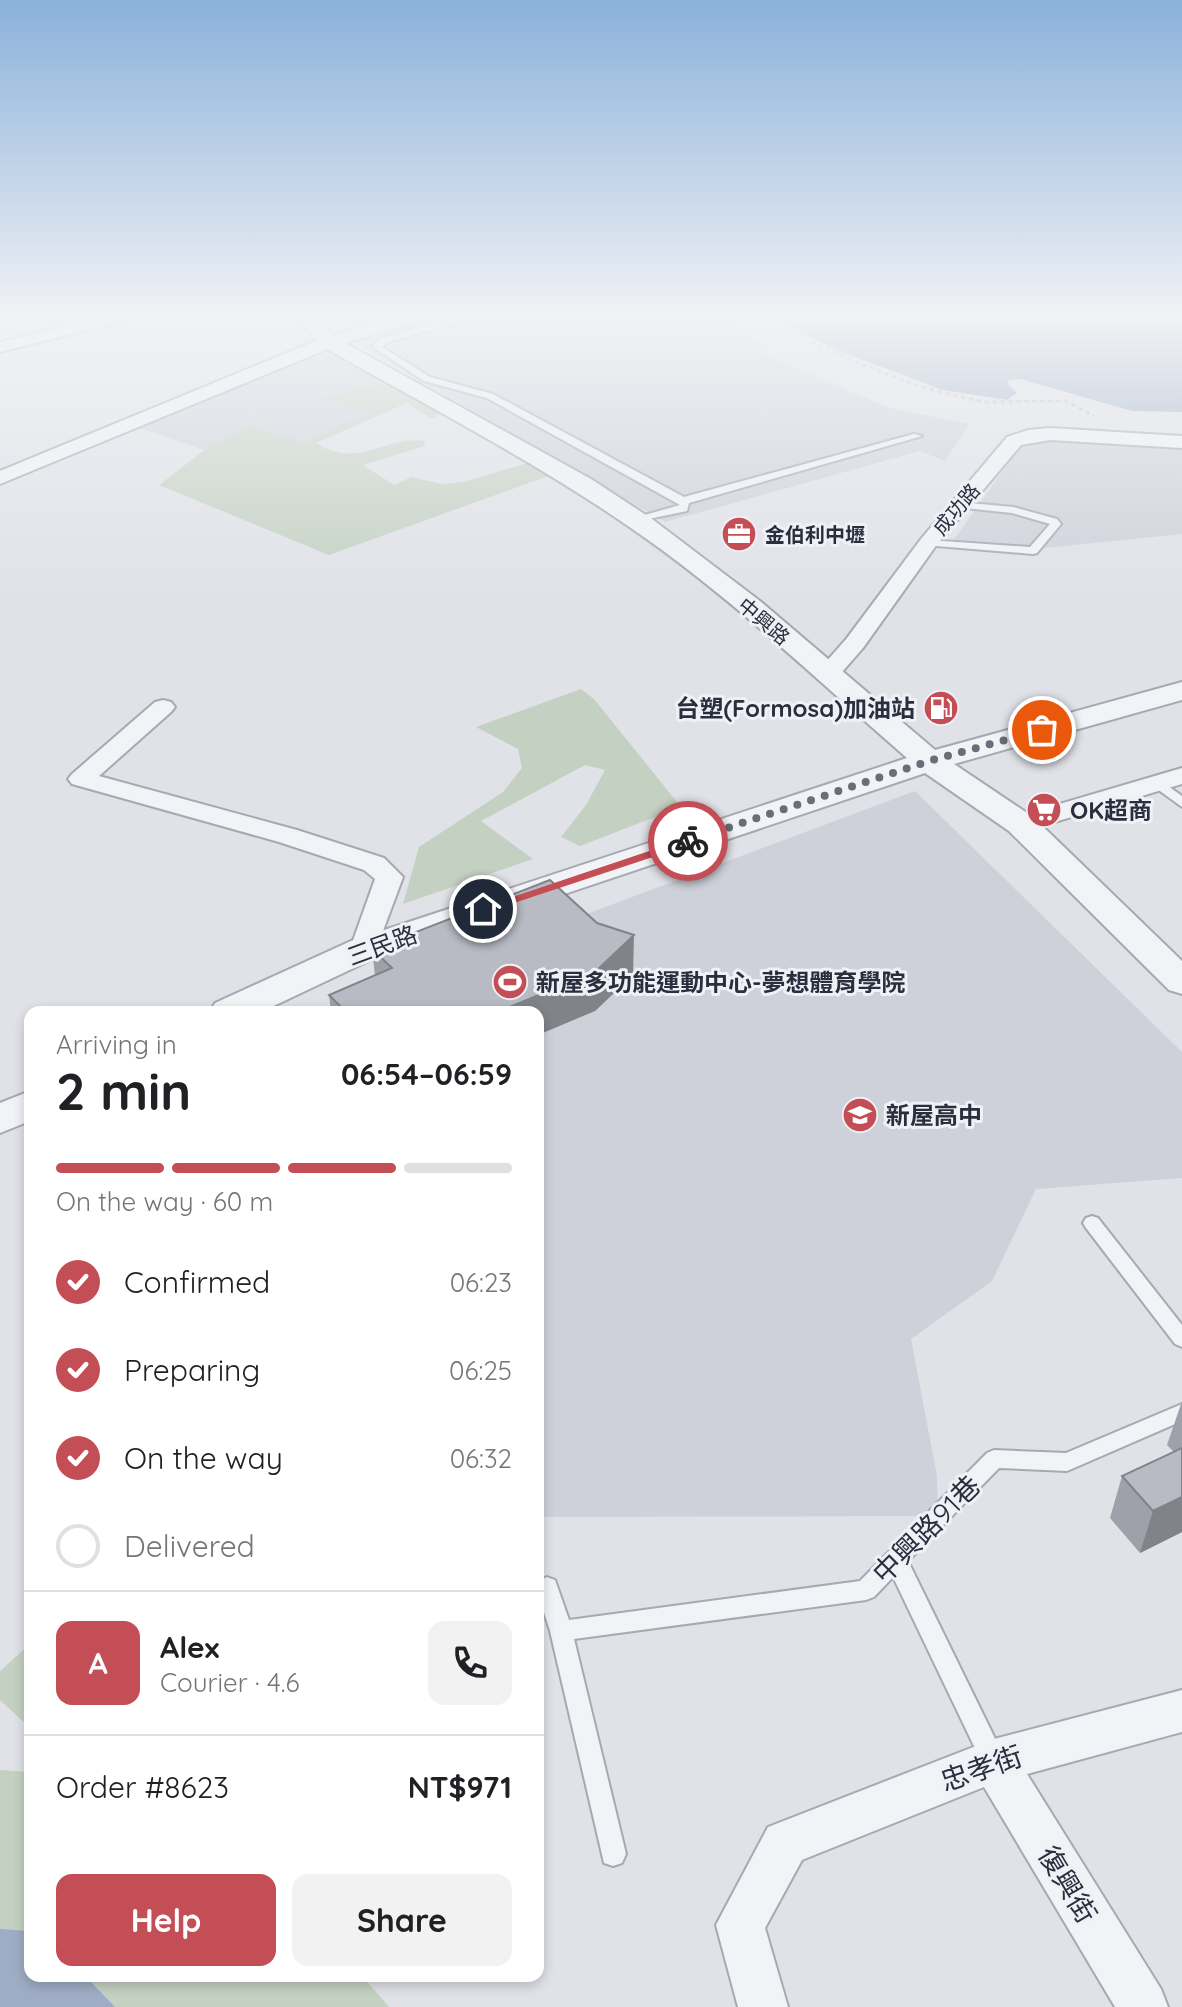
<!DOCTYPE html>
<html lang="en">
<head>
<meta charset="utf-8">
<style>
  :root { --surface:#fff; --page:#f2f2f2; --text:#202124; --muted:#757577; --line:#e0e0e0; --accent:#c44e55 }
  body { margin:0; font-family:Quicksand,"Noto Sans TC",sans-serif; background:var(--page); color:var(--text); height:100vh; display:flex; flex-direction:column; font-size:30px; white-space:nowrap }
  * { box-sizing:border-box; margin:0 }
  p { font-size:26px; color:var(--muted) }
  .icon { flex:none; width:44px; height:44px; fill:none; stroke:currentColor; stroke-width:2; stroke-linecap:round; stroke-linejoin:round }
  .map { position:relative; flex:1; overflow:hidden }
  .drawer { position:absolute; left:24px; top:1006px; width:520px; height:976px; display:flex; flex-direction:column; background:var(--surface); border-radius:16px; box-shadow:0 4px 12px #0003 }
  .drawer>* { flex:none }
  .pin { position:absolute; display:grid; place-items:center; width:68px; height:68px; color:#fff; margin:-34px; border:4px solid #fff; border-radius:50%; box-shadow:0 2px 8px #0007 }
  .courier { position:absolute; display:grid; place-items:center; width:80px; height:80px; margin:-40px; border:6px solid #c44e55; border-radius:50%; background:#fff; color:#222; box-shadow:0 2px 10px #0007 }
  .headline em { font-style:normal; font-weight:700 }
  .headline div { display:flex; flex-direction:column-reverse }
  .headline { display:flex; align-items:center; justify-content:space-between; height:136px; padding:0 32px }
  h1 { font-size:52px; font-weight:700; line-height:60px }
  .bar { display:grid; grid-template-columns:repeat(4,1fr); gap:12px 8px; align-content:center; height:96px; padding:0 32px }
  .bar i { height:10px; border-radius:6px; background:var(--line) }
  .bar .on { background:var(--accent) }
  .bar p { grid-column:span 4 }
  .line { display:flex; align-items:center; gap:20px; padding:0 32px; border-top:2px solid var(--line) }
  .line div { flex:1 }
  .round { display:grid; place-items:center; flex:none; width:84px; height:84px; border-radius:16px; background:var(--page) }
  ol { padding:0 32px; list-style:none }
  li { display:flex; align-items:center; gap:24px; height:88px }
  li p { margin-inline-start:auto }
  li .icon { padding:8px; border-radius:50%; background:var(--accent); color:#fff; stroke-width:4 }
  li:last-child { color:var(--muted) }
  li i { width:44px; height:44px; border:4px solid var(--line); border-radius:50% }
  .cta { display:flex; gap:16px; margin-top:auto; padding:16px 32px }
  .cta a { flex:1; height:92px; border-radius:16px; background:var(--accent); color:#fff; font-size:32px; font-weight:700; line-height:92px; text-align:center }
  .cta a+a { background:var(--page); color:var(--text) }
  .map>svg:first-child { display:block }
  .built { fill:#ced1da }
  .green { fill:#c4d1c2 }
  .water { fill:#9eadc5 }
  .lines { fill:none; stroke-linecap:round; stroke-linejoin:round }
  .service-casing { stroke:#a6a9b2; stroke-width:4 }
  .minor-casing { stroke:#a6a9b2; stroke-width:4 }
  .tertiary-casing { stroke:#a6a9b2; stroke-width:4 }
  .path { stroke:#bec0c6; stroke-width:3; stroke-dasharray:4 4; stroke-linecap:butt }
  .service { fill:#f2f3f6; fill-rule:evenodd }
  .minor { fill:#f2f3f6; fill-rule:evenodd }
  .tertiary { fill:#f2f3f6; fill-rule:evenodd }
  .wall { fill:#9ea1a9 }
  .shaded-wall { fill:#818389 }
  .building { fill:#b8bbc4; stroke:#818389; stroke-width:2 }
  .route { fill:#c44e55 }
  .done { stroke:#6a6e7a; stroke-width:8; stroke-dasharray:0 14.4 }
  .labels { text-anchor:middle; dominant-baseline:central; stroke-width:6; stroke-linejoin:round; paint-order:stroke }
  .far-street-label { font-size:20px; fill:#2a2f3e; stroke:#eff1f6 }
  .far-poi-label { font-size:20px; font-weight:bold; fill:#2a2f3e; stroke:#eff1f6; text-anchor:start }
  .poi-label { font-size:24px; font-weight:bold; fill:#2a2f3e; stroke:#eff1f6; text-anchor:start }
  .street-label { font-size:24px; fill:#2a2f3e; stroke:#eff1f6 }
  .near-street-label { font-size:28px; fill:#2a2f3e; stroke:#eff1f6 }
</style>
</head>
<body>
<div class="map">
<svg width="1182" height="2007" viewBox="0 0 1182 2007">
  <rect width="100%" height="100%" fill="#e0e2e8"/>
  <g class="built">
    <path d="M 433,317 L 730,317 L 735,322 L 730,329 L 768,347 L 757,351 L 887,407 L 970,424 L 945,461 L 920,451 L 665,522 L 357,344 L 359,341 Z"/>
    <path d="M 329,351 L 392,380 L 322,397 L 368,413 L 304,442 L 253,426 L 204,450 L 140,428 L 316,353 Z"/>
    <path d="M 1039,437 L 1182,447 L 1182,534 L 1044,548 L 950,545 L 1017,451 L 1027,441 Z"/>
    <path d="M 915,791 L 1182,1052 L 1182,1178 L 1036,1189 L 992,1281 L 911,1339 L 937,1476 L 938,1516 L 538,1517 L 538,1012 L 386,1012 L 400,984 Z"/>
  </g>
  <g class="green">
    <path d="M 392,380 L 443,412 L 432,419 L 407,403 L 316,443 C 361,470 381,436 424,441 L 425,446 L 363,465 L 394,485 L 411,477 L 442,484 L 463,482 L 528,463 L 551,475 L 329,555 L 159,485 L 212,444 L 253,426 L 304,442 L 367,413 L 320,398 Z"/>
    <path d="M 581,689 L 594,699 L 681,807 L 580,846 L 561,837 L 586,805 L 605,770 L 585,765 L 481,821 L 533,859 L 403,904 L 419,847 L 503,792 L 522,768 L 518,749 L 476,727 Z"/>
    <path d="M 30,1644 L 30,1976 L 362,1976 L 389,2007 L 0,2007 L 0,1770 L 29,1772 L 30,1728 L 0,1700 L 0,1671 Z"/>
  </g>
  <g class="water">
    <path d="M 790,317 L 1182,317 L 1182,412 L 1132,411 L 1020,379 L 1009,380 L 1008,384 L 1017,393 L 1007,400 L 943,390 L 839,351 L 790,327 Z"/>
    <path d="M 0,1929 L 30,1931 L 30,1976 L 85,1976 L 115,2007 L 0,2007 Z"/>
  </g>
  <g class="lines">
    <defs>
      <g id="service">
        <path d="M 463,317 L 478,317 L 387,342 L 382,347 L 430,377 L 493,394 L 684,497 L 914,434 L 922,436 L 689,503 L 687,511 L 634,522 L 634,518 L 680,505 L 487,398 L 424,381 L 373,347 L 381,338 Z"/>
        <path d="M 959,502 L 1013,507 L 1057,519 L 1061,524 L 1037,553 L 1033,554 L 924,545 L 922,543 L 928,540 L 1030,547 L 1050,524 L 1012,513 L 955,507 L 955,503 Z"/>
        <path d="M 1158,779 L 1182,796 L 1182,807 L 1153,786 L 1153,780 Z"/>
        <path d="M 1092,1216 L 1098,1218 L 1182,1325 L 1182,1347 L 1175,1344 L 1086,1228 L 1083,1223 L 1086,1218 Z"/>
        <path d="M 1182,1404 L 1182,1421 L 1074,1468 L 1067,1471 L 999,1468 L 908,1561 L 1005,1759 L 1002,1767 L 993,1770 L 984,1767 L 893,1577 L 874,1597 L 866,1600 L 574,1639 L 626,1854 L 622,1863 L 613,1866 L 604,1863 L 550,1631 L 538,1594 L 539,1580 L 547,1577 L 555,1580 L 569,1620 L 860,1581 L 987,1453 L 994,1450 L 1066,1453 Z"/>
      </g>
      <g id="minor">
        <path d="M 102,317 L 130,317 L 128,320 L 0,352 L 0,342 Z"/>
        <path d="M 399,317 L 425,317 L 423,320 L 335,346 L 0,484 L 0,471 L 323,338 Z"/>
        <path d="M 1050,428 L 1182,436 L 1182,448 L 1050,440 L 1021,445 L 935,547 L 863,648 L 835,680 L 819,680 L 815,675 L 819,670 L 847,638 L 921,539 L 1007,437 L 1028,430 Z"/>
        <path d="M 163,700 L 171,702 L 175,707 L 171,712 L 99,776 L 297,830 L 384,858 L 403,877 L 374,955 L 364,958 L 354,955 L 350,949 L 375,879 L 364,870 L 279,842 L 72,784 L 68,779 L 72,774 L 155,702 Z"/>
        <path d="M 1182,768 L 1182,784 L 1021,832 L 1012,830 L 1008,824 L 1012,818 Z"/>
        <path d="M 1182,1690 L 1182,1732 L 1027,1774 L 1161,1989 L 1168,2007 L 1115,2007 L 984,1787 L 802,1860 L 765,1928 L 788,2007 L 738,2007 L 716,1925 L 768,1827 L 994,1739 Z"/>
      </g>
      <g id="tertiary">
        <path d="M 295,317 L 317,317 L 336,338 L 591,479 L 652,519 L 760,601 L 935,750 L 1182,682 L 1182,700 L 954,764 L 1033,817 L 1182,961 L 1182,994 L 1169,990 L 1009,831 L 925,773 L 377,957 L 261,1012 L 210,1012 L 215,1003 L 351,941 L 907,758 C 817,680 729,595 631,528 C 533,460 425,405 322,346 Z"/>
        <path d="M 30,1091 L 30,1121 L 0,1133 L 0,1103 Z"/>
      </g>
    </defs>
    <use href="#service" class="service-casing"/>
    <use href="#minor" class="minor-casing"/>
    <use href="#tertiary" class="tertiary-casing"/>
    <path class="path" d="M 773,317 L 778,328 L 878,371 L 929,389 L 982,402 L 1066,401 L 1094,416"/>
    <use href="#service" class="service"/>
    <use href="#minor" class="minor"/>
    <use href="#tertiary" class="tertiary"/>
  </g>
  <g class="wall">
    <path d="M 372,949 L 633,975 L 595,1011 L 331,1012 L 329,995 L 375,976 Z"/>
    <path d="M 1182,1403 L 1182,1532 L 1140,1553 L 1110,1518 L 1122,1476 L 1174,1452 L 1167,1445 L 1181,1404 Z"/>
  </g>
  <g class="shaded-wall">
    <path d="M 634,935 L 633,975 L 595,1011 L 538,1035 L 538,1012 L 497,1012 Z"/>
    <path d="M 1182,1497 L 1182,1532 L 1140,1553 L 1153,1511 Z"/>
  </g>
  <g class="building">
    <path d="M 550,880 L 597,923 L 634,935 L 595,972 L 497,1012 L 346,1012 L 329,995 L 392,968 L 372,949 Z"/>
    <path d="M 1182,1448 L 1182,1497 L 1153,1511 L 1122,1476 Z"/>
  </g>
  <linearGradient id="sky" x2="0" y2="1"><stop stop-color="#8ab1da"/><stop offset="0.53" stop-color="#f1f2f5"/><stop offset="1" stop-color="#f1f2f5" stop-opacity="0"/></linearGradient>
  <rect width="1182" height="598" fill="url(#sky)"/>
  <path class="route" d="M 688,838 L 693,841 L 692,844 L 487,912 L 477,909 Z"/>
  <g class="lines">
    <path class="done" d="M 688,841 L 929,761 L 1042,730"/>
  </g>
  <defs>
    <symbol id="office-disc" viewBox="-11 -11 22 22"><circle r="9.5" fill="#c44e55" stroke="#eff1f6"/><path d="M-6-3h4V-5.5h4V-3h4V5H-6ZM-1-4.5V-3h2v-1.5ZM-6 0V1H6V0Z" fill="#fff"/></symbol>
    <symbol id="fuel-disc" viewBox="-11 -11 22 22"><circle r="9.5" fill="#c44e55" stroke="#eff1f6"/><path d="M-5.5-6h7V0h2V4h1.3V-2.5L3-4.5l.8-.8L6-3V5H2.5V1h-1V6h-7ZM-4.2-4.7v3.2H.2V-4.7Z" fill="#fff"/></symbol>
    <symbol id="supermarket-disc" viewBox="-11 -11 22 22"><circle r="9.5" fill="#c44e55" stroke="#eff1f6"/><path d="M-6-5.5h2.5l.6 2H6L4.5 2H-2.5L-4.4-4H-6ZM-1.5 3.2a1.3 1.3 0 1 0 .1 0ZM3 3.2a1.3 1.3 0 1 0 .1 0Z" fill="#fff"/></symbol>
    <symbol id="stadium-disc" viewBox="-11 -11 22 22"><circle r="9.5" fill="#c44e55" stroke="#eff1f6"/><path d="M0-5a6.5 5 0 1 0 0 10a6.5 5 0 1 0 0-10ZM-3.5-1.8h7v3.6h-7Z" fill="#fff"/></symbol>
    <symbol id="school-disc" viewBox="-11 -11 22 22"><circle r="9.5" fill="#c44e55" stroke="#eff1f6"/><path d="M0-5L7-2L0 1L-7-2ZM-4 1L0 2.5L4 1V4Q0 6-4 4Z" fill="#fff"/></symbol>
  </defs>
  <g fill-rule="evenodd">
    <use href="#office-disc" x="719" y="514" width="40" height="40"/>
    <use href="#fuel-disc" x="921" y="688" width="40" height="40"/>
    <use href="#supermarket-disc" x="1024" y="790" width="40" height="40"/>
    <use href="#stadium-disc" x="490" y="962" width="40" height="40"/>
    <use href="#school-disc" x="840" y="1095" width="40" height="40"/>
  </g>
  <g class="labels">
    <g class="far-street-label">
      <text transform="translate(956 509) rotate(-50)">成功路</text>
      <text transform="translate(764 621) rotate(40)">中興路</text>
    </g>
    <g class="far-poi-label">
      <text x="765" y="534">金伯利中壢</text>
    </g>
    <g class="poi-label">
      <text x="915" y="708" text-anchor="end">台塑(Formosa)加油站</text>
      <text x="1070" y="810">OK超商</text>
      <text x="536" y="982">新屋多功能運動中心-夢想體育學院</text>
      <text x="886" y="1115">新屋高中</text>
    </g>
    <g class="street-label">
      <text transform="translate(382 945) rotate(-20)">三民路</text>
    </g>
    <g class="near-street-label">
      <text transform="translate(926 1529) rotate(-45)">中興路91巷</text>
      <text transform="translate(981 1768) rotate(-19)">忠孝街</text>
      <text transform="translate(1068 1884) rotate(59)">復興街</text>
    </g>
  </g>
</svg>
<div class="pin" style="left:1042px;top:730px;background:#ea580c"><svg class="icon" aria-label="bag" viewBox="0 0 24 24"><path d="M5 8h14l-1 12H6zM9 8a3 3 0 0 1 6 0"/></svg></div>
<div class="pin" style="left:483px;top:909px;background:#1f2937"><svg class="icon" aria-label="home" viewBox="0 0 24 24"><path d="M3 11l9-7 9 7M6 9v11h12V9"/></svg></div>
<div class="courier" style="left:688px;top:841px"><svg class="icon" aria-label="bike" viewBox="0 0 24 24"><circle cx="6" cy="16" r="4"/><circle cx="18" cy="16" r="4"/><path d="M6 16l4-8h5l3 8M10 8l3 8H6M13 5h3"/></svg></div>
<section class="drawer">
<div class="headline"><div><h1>2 min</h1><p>Arriving in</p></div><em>06:54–06:59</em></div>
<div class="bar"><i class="on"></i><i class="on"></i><i class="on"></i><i></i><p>On the way · 60 m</p></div>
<ol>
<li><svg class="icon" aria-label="check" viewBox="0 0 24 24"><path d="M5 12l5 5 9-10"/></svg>Confirmed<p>06:23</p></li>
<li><svg class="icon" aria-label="check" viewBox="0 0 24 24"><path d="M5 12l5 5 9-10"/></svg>Preparing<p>06:25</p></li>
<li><svg class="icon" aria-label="check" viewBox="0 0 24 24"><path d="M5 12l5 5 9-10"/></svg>On the way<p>06:32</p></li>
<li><i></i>Delivered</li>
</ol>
<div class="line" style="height:144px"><b class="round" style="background:var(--accent);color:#fff">A</b><div><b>Alex</b><p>Courier · 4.6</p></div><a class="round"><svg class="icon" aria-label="phone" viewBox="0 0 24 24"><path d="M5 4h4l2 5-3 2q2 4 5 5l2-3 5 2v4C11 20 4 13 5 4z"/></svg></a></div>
<div class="line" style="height:104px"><div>Order #8623</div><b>NT$971</b></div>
<div class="cta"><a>Help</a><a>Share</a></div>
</section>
</div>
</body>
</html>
